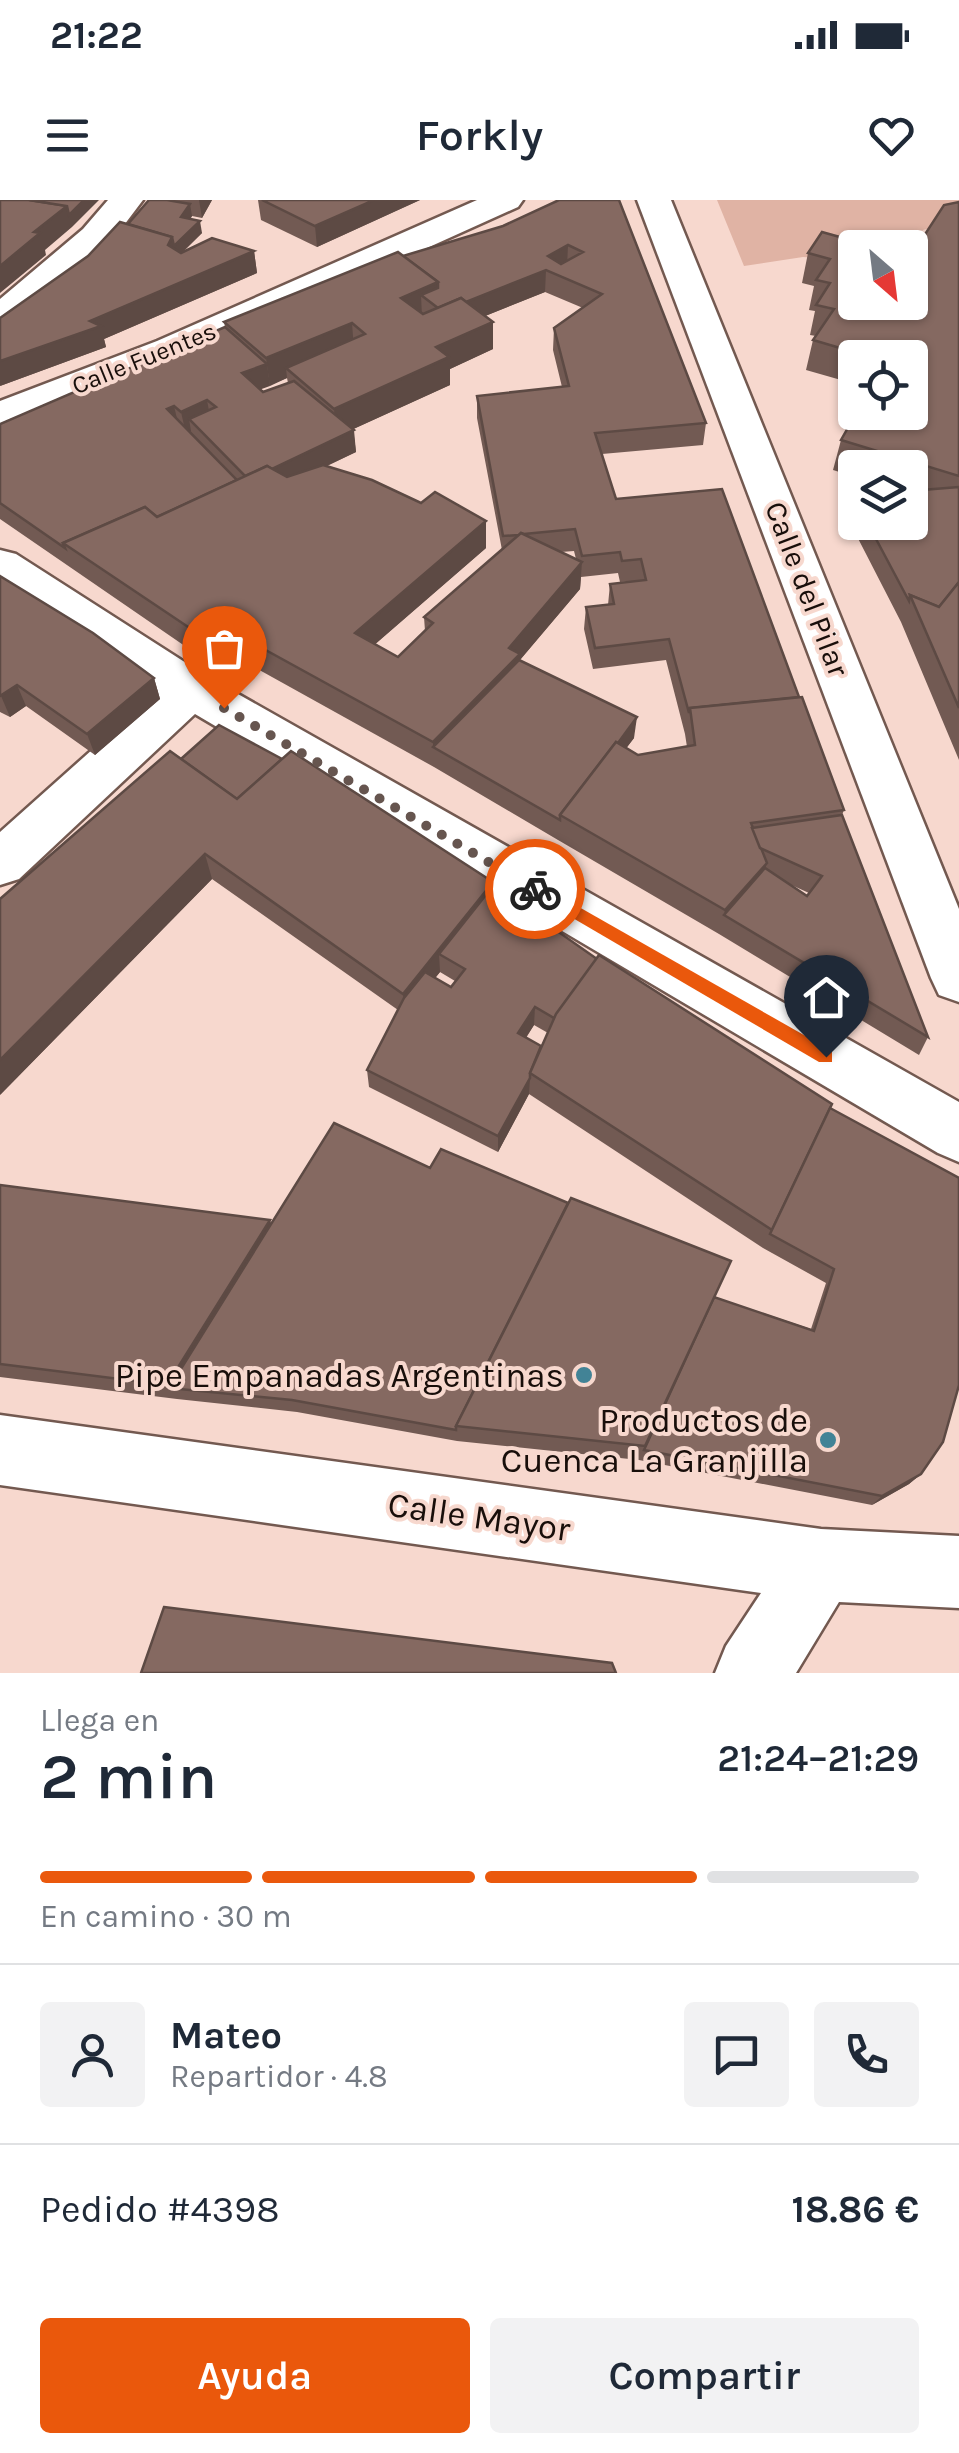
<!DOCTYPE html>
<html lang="es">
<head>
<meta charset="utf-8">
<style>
  :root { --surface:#fff; --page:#f2f2f3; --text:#1f2937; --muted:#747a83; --line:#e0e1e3; --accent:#ea580c }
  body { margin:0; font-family:Karla,sans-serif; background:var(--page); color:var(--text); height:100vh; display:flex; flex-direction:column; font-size:38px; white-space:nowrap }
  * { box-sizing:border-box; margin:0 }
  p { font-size:32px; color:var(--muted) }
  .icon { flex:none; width:55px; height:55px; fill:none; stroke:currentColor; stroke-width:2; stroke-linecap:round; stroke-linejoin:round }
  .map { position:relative; height:1473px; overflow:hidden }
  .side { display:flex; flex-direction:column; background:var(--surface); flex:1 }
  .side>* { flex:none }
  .needle { width:65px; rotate:152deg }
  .buttons { position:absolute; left:838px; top:30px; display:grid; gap:20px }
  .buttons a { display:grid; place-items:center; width:90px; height:90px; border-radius:10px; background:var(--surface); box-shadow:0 2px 8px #0004; font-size:50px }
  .pin { position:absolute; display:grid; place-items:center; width:85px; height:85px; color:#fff; margin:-102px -42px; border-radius:50% 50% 50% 0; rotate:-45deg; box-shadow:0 0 10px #0007 }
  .pin .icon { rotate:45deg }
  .courier { position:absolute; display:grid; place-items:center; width:100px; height:100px; margin:-50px; border:8px solid #ea580c; border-radius:50%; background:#fff; color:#222; box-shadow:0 2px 12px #0007 }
  .summary em { font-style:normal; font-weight:600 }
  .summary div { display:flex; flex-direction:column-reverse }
  .summary { display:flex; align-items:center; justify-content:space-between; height:170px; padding:0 40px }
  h1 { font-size:65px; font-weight:600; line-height:75px }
  .bar { display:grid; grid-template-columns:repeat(4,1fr); gap:15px 10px; align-content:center; height:120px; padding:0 40px }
  .bar i { height:12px; border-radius:8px; background:var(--line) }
  .bar .current { background:var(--accent) }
  .bar p { grid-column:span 4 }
  .line { display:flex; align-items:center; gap:25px; padding:0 40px; border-top:2px solid var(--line) }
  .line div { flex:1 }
  .round { display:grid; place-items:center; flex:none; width:105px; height:105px; border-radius:10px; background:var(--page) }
  .cta { display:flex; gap:20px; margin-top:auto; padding:20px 40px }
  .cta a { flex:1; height:115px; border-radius:10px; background:var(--accent); color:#fff; font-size:40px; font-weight:600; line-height:115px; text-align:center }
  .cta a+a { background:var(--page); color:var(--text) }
  .status { display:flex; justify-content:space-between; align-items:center; height:70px; padding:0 50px; background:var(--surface); direction:ltr }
  .status svg { height:28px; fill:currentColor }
  header { display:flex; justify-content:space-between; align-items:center; height:130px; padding:0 40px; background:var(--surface); font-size:45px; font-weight:600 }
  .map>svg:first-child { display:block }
  .green { fill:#e0b3a4 }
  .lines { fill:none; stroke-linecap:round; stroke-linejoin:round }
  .minor-casing { stroke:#735950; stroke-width:5 }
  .minor { fill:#fff; fill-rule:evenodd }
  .wall { fill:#725a53; fill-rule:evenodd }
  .shaded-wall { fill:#5d4a44 }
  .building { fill:#856961; stroke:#5d4a44; stroke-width:2.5; fill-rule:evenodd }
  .route { fill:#ea580c }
  .done { stroke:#66554f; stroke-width:10; stroke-dasharray:0 18 }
  .poi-dot { fill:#428396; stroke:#f7d8ce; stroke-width:4 }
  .labels { text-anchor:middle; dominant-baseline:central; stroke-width:8; stroke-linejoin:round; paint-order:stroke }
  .far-street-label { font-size:25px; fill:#180e0a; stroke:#f7d8ce }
  .street-label { font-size:30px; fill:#180e0a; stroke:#f7d8ce }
  .near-poi-label { font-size:35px; fill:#180e0a; stroke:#f7d8ce; text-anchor:end }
  .near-street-label { font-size:35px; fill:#180e0a; stroke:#f7d8ce }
</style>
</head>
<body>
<div class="status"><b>21:22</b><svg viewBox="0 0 49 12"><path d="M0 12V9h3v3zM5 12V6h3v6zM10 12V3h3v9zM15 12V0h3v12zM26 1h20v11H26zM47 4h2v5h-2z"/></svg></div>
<header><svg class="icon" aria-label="menu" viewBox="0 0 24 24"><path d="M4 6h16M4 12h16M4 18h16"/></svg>Forkly<svg class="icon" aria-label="heart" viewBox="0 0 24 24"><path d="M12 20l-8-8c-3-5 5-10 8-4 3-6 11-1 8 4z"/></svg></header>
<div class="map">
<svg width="959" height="1473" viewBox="0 0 959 1473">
  <rect width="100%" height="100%" fill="#f7d8ce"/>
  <path class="green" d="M 717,0 L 959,0 L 959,21 L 923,30 L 908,47 L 855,48 L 846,60 L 803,57 L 744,66 Z"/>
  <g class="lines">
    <defs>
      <g id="minor">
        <path d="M 108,0 L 143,0 L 109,45 L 13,126 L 0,129 L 0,99 L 83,29 Z"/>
        <path d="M 477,0 L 523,0 L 518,7 L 185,157 L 0,227 L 0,201 L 157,141 Z"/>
        <path d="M 637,0 L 671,0 L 959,709 L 959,802 L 939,795 L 931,778 Z"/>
        <path d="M 0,350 L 16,354 L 208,477 L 959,902 L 959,962 L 938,953 L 195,514 L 19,679 L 0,685 L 0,632 L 158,491 L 0,386 Z"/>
        <path d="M 0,1215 L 821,1329 L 959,1336 L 959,1408 L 839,1402 L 796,1473 L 715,1473 L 726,1446 L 761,1393 L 0,1285 Z"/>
      </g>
    </defs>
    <use href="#minor" class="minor-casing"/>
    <use href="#minor" class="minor"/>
  </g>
  <g class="wall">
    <path d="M 149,0 L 212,0 L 202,18 L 192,16 L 190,19 L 202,33 L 182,53 L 254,51 L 257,73 L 104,139 L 106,147 L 0,186 L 88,56 L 128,24 Z"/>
    <path d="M 258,0 L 420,0 L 317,47 L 261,20 Z"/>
    <path d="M 559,0 L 706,223 L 703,245 L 602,254 L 616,299 L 799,497 L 844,610 L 842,615 L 928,837 L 919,855 L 719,734 L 558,640 L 434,567 L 245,462 L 227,475 L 0,319 L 0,224 L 225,127 L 224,122 L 403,56 L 503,26 ZM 545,92 L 583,108 L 554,128 L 553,150 L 562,187 L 477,196 L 477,218 L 502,350 L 424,417 L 425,431 L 398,457 L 375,444 L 486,348 L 486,321 L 421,303 L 327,266 L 356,252 L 353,229 L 450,185 L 450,169 L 493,149 L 493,122 L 485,116 ZM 287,178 L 288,183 L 263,192 L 260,189 ZM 574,351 L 576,359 L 561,352 ZM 618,373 L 620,382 L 638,381 L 610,384 L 608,405 L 586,407 L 584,429 L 593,469 L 666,460 L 685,534 L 687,547 L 638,555 L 626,548 L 634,538 L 520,460 L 580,389 L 581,377 ZM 787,683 L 809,693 L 807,696 Z"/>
    <path d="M 959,2 L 959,560 L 901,422 L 847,317 L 853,295 L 855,295 L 855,322 L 910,322 L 910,268 L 855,268 L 855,277 L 833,270 L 841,240 L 910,158 L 855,158 L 855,184 L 806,170 L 813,140 L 816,136 L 810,135 L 815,111 L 809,110 L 814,86 L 802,83 L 808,53 L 911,56 Z"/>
    <path d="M 0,376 L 154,478 L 160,499 L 95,555 L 26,506 L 10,517 L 0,512 Z"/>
    <path d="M 181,559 L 493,686 L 597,759 L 830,908 L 921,1274 L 909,1284 L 872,1305 L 639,1260 L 457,1241 L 297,1212 L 177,1199 L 0,1177 L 0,985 L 271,1024 L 430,968 L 714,1097 L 811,1129 L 826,1083 L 763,1048 L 529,894 L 498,952 L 369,887 L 367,870 L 398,810 L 212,679 L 0,895 ZM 440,772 L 455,781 L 451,787 L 435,778 ZM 534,825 L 548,833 L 541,846 L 526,838 Z"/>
  </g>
  <g class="shaded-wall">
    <path d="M 84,0 L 99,0 L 72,27 L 45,50 L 46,55 L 0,93 L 0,66 L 34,32 L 67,6 Z"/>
    <path d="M 199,0 L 212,0 L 202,18 Z"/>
    <path d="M 374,0 L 420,0 L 317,47 L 315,26 Z"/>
    <path d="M 190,4 L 192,16 L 184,30 L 181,17 Z"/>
    <path d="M 200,21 L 202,33 L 176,58 L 168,45 L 172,37 Z"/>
    <path d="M 568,45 L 567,67 L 548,56 Z"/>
    <path d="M 254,51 L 257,73 L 104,139 L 106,147 L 0,186 L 0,161 Z"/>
    <path d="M 546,70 L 545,92 L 443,133 L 442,111 Z"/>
    <path d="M 438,82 L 439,108 L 421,95 L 422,117 L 401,98 Z"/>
    <path d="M 493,122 L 493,149 L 450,169 L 450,185 L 336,237 L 334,209 L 436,147 Z"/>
    <path d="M 352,123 L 354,150 L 286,168 L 287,178 L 270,186 L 266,158 Z"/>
    <path d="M 267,164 L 270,186 L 245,195 L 242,173 Z"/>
    <path d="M 207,200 L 211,222 L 189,219 L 191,231 L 186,234 L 181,212 Z"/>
    <path d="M 174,206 L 179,227 L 167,209 Z"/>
    <path d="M 354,230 L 356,252 L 252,301 L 249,280 Z"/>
    <path d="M 486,321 L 486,348 L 357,460 L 355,433 Z"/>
    <path d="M 582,362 L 580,389 L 519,461 L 433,547 L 433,542 L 509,448 Z"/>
    <path d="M 240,436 L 245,462 L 227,475 L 221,449 Z"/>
    <path d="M 154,478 L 160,499 L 95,555 L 87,534 Z"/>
    <path d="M 17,485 L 26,506 L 10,517 L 1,496 Z"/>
    <path d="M 637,517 L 634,538 L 572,621 L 563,616 Z"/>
    <path d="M 205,654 L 212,679 L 0,895 L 0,860 Z"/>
    <path d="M 767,663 L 759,687 L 724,715 L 725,710 Z"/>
    <path d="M 493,682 L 493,706 L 439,754 L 440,772 L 405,816 L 403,794 Z"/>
    <path d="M 535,807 L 534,825 L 517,851 L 518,833 Z"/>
    <path d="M 530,878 L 529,894 L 498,952 L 498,936 Z"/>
    <path d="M 270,1020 L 276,1038 L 169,1188 L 167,1185 Z"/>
    <path d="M 921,1274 L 909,1284 L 872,1305 L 882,1296 Z"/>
  </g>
  <g class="building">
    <path d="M 0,0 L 29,0 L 67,6 L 34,32 L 40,33 L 0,66 Z"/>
    <path d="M 29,0 L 84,0 L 69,15 L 67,6 Z"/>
    <path d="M 149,0 L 167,0 L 190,4 L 181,17 L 200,21 L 174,46 L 172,37 L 128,24 Z"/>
    <path d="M 262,0 L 374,0 L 315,26 Z"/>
    <path d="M 559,0 L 619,0 L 706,223 L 595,233 L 616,299 L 722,289 L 799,497 L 690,508 L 689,513 L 669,439 L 595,448 L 586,407 L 614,404 L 610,384 L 646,380 L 641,359 L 622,361 L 620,352 L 582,356 L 575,329 L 524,334 L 521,333 L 519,335 L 503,336 L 477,196 L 569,186 L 554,128 L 602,94 L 546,70 L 466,102 L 461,98 L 438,108 L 421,95 L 438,88 L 438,82 L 403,56 L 503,26 ZM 568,45 L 583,52 L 561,64 L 548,56 Z"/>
    <path d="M 959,2 L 959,276 L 841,240 L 857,212 L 910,212 L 910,158 L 874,158 L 813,140 L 834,109 L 816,105 L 830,83 L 816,80 L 830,59 L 808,53 L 822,32 L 879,48 L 855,48 L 855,102 L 910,102 L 910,56 L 911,56 L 944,5 Z"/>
    <path d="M 120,22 L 172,37 L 168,45 L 181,53 L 212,38 L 254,51 L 90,121 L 101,126 L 0,161 L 0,118 L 88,56 Z"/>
    <path d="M 398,52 L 438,82 L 401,98 L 423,114 L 461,98 L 493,122 L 436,147 L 449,157 L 334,209 L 286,168 L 365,134 L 352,123 L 266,158 L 224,122 Z"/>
    <path d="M 225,127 L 267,164 L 242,173 L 263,192 L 294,181 L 354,230 L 272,269 L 267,266 L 245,276 L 189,219 L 216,207 L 207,200 L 181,212 L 174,206 L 167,209 L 237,280 L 157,317 L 145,307 L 63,343 L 65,348 L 0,303 L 0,224 Z"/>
    <path d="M 323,265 L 372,280 L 421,303 L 435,292 L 486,321 L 355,433 L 398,457 L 433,423 L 424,417 L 521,333 L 582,362 L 509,448 L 520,454 L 433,542 L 240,436 L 221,449 L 63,343 L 145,307 L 157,317 L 267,266 L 287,277 Z"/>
    <path d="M 959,287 L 959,382 L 939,407 L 910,395 L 909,401 L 867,322 L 910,322 L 910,291 Z"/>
    <path d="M 0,376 L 93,433 L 154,478 L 87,534 L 17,485 L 0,496 Z"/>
    <path d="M 959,382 L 959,508 L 910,395 L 939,407 Z"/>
    <path d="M 519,460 L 637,517 L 618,543 L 616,542 L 560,615 L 560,620 L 433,547 Z"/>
    <path d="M 802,497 L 844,610 L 751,623 L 767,663 L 725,710 L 560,615 L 616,542 L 638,555 L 695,545 L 690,508 Z"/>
    <path d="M 219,525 L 282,559 L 237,599 L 181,559 Z"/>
    <path d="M 170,551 L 237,599 L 291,551 L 493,682 L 403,794 L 205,654 L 0,860 L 0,699 Z"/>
    <path d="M 842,615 L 928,837 L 724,715 L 765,668 L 807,696 L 822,676 L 760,648 L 752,628 Z"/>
    <path d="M 493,686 L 597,759 L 554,818 L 535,807 L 518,833 L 541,846 L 530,873 L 530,878 L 498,936 L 367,870 L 404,798 L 425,772 L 451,787 L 465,769 L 439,754 Z"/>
    <path d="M 599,755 L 832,904 L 772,1030 L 530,873 L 556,814 Z"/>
    <path d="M 830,908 L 959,978 L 959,1185 L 943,1242 L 921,1274 L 882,1296 L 644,1250 L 714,1097 L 814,1131 L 834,1069 L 770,1034 Z"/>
    <path d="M 334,923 L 430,968 L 441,949 L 568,1003 L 456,1226 L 456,1230 L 292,1200 L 169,1188 Z"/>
    <path d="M 0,985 L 270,1020 L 167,1185 L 0,1164 Z"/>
    <path d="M 571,998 L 731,1061 L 645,1246 L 456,1226 Z"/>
    <path d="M 164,1407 L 612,1463 L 616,1473 L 141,1473 Z"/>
  </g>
  <path class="route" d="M 535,682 L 832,851 L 832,862 L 819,862 L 530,693 L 530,684 Z"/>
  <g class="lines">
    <path class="done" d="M 224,508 L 535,689"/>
  </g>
  <g class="poi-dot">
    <circle cx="584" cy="1175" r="10"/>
    <circle cx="828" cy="1240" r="10"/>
  </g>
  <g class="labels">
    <g class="far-street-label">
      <text transform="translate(144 158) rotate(-22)">Calle Fuentes</text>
    </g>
    <g class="street-label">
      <text transform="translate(807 389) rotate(69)">Calle del Pilar</text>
    </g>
    <g class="near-poi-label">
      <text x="564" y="1175">Pipe Empanadas Argentinas</text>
      <text x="808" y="1220">Productos de<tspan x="808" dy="40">Cuenca La Granjilla</tspan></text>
    </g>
    <g class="near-street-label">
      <text transform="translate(479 1317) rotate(8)">Calle Mayor</text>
    </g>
  </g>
</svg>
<div class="buttons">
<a><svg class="needle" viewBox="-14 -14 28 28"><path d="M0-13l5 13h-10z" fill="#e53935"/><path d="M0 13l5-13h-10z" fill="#747a83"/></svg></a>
<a><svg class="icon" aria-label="locate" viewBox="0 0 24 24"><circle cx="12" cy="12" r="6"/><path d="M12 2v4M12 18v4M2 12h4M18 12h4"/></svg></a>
<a><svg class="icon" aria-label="layers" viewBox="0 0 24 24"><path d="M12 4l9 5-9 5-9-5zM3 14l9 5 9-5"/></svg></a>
</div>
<div class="pin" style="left:224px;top:508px;background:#ea580c"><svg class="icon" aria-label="bag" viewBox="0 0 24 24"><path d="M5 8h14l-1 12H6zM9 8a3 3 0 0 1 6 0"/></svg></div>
<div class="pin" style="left:826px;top:857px;background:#1f2937"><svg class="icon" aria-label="home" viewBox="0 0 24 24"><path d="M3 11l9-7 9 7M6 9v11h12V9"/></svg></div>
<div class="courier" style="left:535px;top:689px"><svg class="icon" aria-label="bike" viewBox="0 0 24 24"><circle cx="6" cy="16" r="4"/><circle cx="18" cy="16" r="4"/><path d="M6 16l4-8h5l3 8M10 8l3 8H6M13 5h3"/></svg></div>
</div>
<section class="side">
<div class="summary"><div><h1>2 min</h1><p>Llega en</p></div><em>21:24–21:29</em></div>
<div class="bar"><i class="current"></i><i class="current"></i><i class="current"></i><i></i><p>En camino · 30 m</p></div>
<div class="line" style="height:180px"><a class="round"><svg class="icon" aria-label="person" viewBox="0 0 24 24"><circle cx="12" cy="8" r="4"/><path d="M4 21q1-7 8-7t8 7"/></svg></a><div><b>Mateo</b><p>Repartidor · 4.8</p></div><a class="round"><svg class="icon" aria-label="chat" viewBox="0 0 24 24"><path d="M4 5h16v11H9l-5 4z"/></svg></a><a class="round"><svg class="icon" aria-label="phone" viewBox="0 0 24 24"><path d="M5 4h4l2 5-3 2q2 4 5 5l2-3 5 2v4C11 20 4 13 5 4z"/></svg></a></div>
<div class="line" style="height:130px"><div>Pedido #4398</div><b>18.86 €</b></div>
<div class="cta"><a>Ayuda</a><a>Compartir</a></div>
</section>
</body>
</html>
